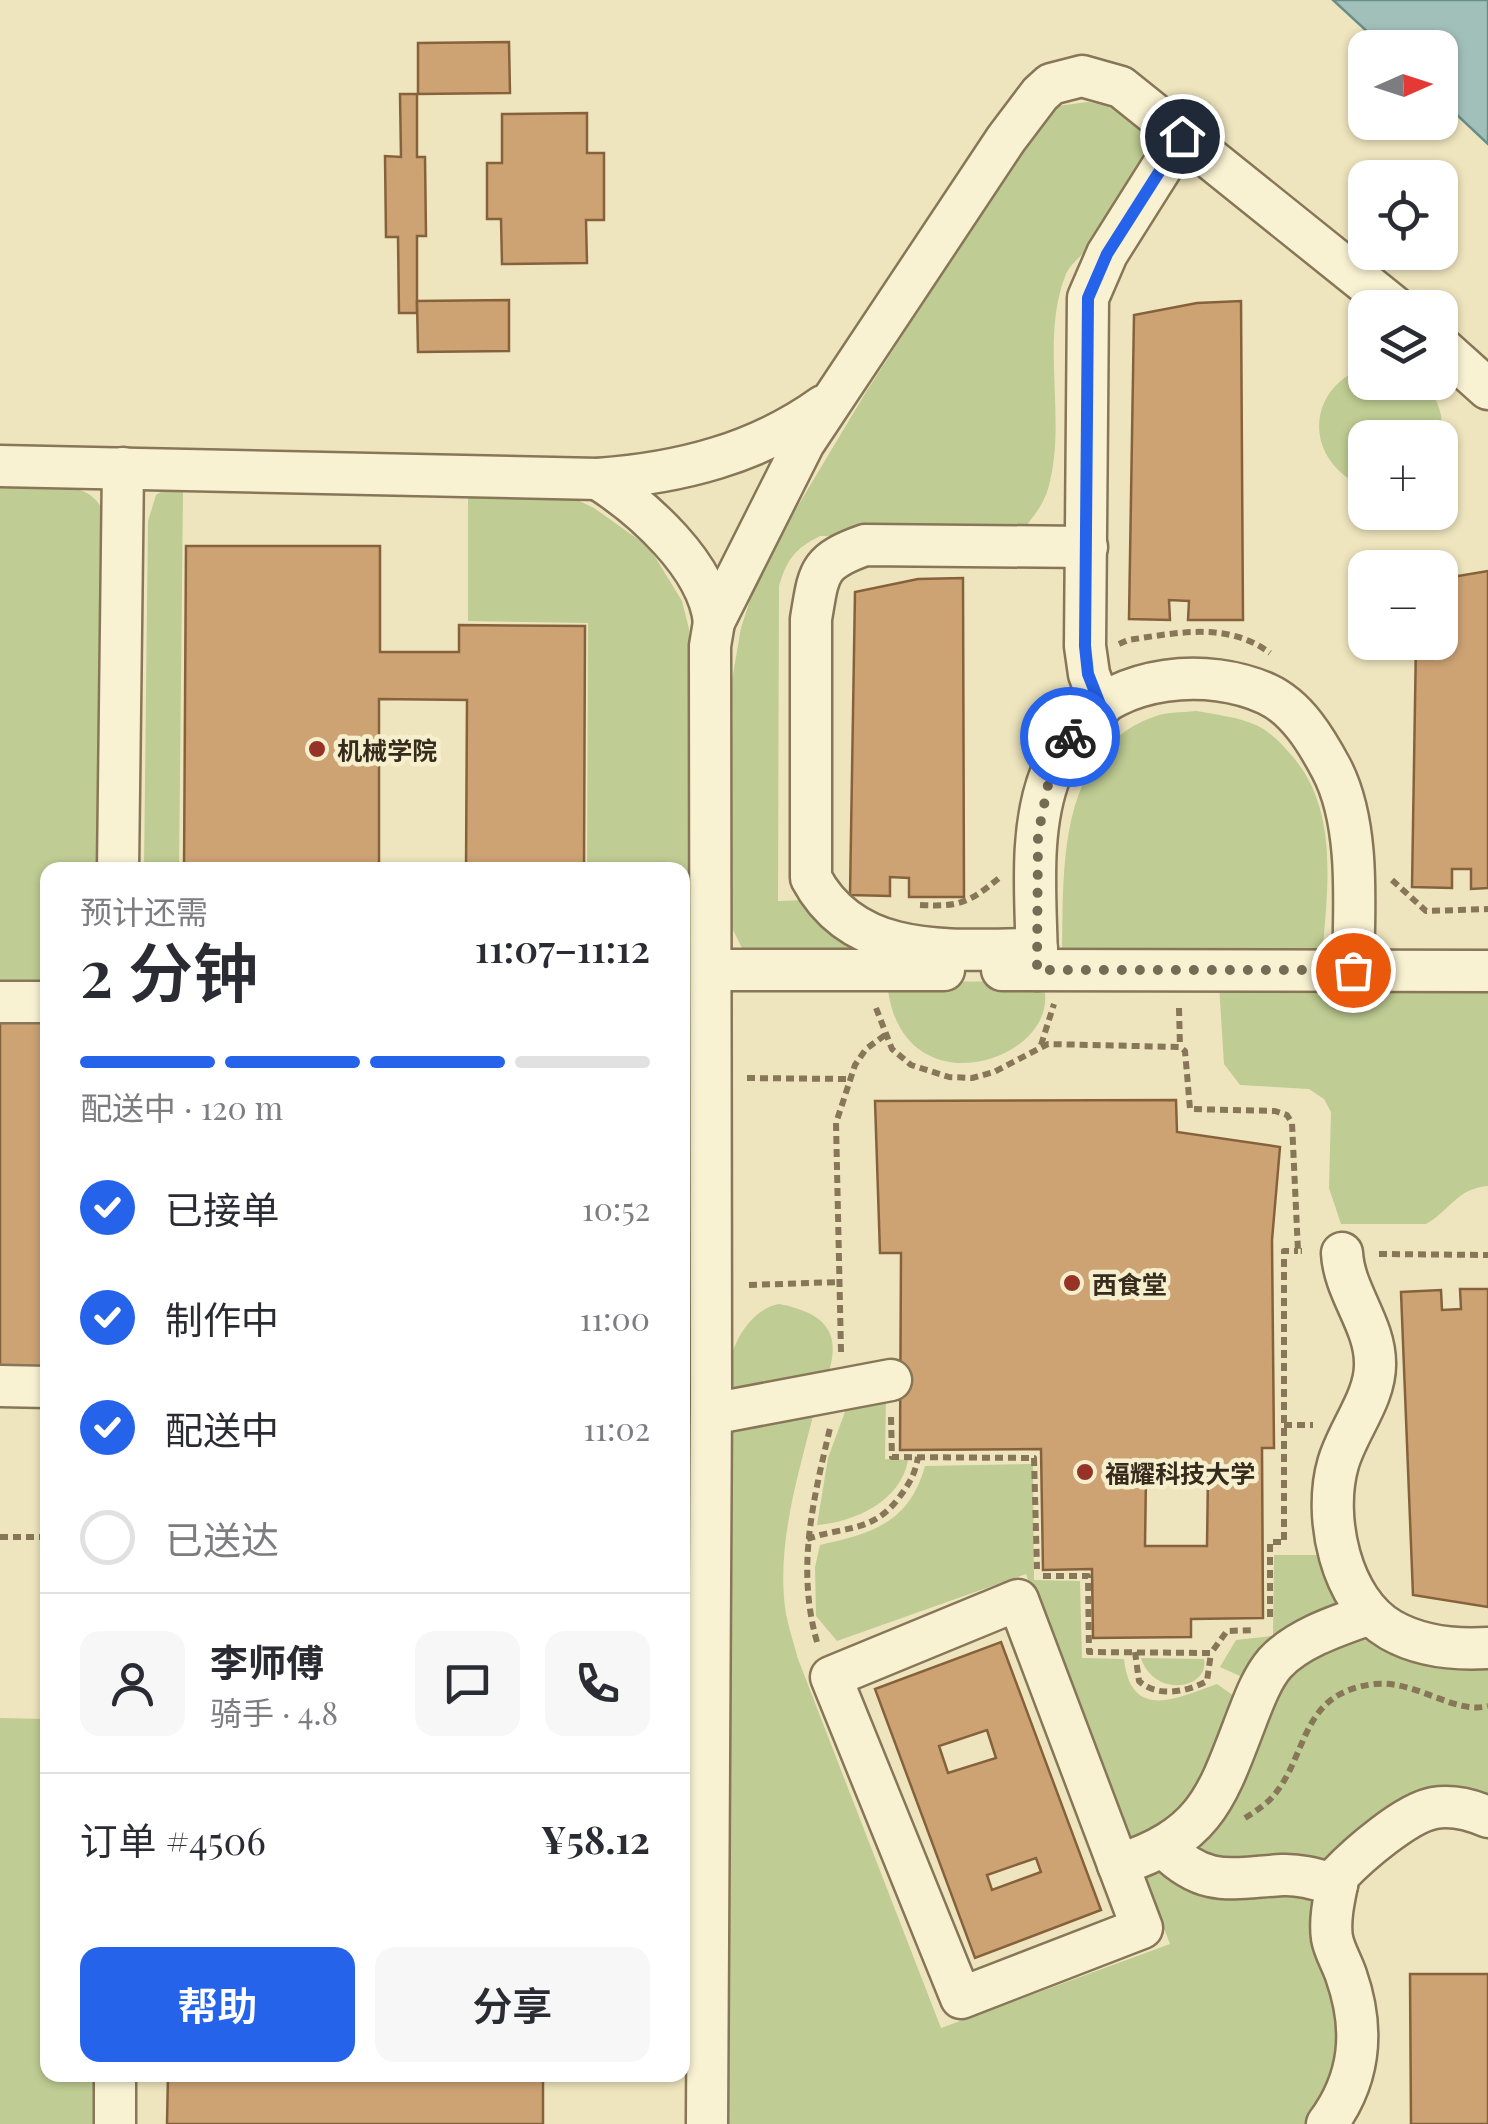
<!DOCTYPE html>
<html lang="zh">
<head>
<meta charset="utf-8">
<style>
  :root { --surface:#fff; --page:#f7f7f7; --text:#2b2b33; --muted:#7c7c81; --line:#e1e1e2; --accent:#2563eb }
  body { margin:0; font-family:"Playfair Display","Noto Sans SC",serif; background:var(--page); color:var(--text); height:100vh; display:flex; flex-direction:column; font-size:38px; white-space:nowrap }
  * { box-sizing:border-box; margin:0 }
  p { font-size:32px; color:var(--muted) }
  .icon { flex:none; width:55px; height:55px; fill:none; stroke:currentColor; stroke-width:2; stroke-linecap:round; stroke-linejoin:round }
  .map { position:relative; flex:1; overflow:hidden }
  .side { position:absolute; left:40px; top:862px; width:650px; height:1220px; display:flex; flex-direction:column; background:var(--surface); border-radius:20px; box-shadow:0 2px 8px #0004 }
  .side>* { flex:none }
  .needle { width:65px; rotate:87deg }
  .buttons { position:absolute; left:1348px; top:30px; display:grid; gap:20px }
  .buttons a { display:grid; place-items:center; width:110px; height:110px; border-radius:20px; background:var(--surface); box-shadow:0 2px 8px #0004; font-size:50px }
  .pin { position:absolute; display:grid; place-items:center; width:85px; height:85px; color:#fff; margin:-42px; border:5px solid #fff; border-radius:50%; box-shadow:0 2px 10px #0007 }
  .courier { position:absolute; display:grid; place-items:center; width:100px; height:100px; margin:-50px; border:8px solid #2563eb; border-radius:50%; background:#fff; color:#222; box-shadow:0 2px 12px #0007 }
  .summary em { font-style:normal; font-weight:600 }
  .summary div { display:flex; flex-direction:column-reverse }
  .summary { display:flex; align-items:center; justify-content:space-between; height:170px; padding:0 40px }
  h1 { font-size:65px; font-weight:600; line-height:75px }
  .bar { display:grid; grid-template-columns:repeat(4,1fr); gap:15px 10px; align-content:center; height:120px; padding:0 40px }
  .bar i { height:12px; border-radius:8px; background:var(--line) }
  .bar .active { background:var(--accent) }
  .bar p { grid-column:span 4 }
  .line { display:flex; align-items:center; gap:25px; padding:0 40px; border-top:2px solid var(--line) }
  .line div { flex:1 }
  .round { display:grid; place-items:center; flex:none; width:105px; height:105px; border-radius:20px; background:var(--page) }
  ol { padding:0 40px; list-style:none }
  li { display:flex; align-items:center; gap:30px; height:110px }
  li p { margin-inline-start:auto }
  li .icon { padding:10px; border-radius:50%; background:var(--accent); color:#fff; stroke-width:4 }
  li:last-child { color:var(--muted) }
  li i { width:55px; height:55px; border:5px solid var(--line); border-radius:50% }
  .action { display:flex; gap:20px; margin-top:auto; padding:20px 40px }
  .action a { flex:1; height:115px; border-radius:20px; background:var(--accent); color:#fff; font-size:40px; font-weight:600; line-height:115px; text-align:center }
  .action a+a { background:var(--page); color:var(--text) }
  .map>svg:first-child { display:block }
  .green { fill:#bfcc93 }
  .water { fill:#a2c0ba; stroke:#698d88; stroke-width:2.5 }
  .building { fill:#cda374; stroke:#86623c; stroke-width:2.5; fill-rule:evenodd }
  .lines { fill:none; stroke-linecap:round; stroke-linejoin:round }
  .minor-casing { stroke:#877657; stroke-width:45 }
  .path { stroke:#877657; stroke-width:6; stroke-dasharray:8 5; stroke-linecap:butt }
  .minor { stroke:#f9f2d2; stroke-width:40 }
  .done { stroke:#766c55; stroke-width:10; stroke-dasharray:0 18 }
  .route { stroke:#2563eb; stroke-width:12 }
  .poi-dot { fill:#973226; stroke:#f6efce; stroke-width:4 }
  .labels { text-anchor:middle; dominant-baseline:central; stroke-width:9; stroke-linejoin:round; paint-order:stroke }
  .poi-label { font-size:25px; font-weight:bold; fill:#362b1c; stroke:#f6efce; text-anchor:start }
</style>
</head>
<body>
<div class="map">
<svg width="1488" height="2124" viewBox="0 0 1488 2124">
  <rect width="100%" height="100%" fill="#eee5be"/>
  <g class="green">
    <path d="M 1088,102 C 1107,105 1140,115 1144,137 C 1148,166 1114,217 1096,240 C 1087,252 1072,261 1066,274 C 1039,341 1068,420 1048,489 C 1043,506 1031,520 1019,534 L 820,536 C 794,549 787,560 779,586 L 778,901 L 808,900 L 862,936 L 858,965 L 756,955 L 742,948 L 731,926 L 731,686 L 741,628 L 760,569 L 866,392 L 1046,114 L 1057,106 Z"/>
    <path d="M 1365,367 L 1365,382 L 1425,383 C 1439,401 1446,420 1440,443 L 1440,438 L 1365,438 L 1365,487 C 1305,463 1303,390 1365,367 Z"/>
    <path d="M 0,487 C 32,487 83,476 101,507 L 98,870 L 48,870 L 47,988 L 0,988 Z"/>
    <path d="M 164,490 L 183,491 L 179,870 L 144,870 L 148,521 L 156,495 Z"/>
    <path d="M 468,495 L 569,496 L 594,508 L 649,547 L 682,601 L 689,629 L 690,1046 L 683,1058 L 682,870 L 587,870 L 588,623 L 468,621 Z"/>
    <path d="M 1197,711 C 1218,715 1239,717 1258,726 C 1272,733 1283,745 1293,757 C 1340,812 1327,892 1322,959 L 1062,960 C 1064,872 1054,749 1159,715 C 1171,712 1185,712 1197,711 Z"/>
    <path d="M 1042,981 C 1071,1057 899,1119 887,982 Z"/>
    <path d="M 1219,984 L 1488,984 L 1488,1186 C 1457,1188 1450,1211 1426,1224 L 1341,1224 L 1329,1188 L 1331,1112 L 1324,1099 L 1309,1089 L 1240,1085 L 1224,1064 Z"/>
    <path d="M 682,1102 L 688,1128 L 685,1323 L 683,1326 Z"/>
    <path d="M 779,1304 C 825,1313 844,1332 826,1380 L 735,1392 C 717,1362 747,1309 779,1304 Z"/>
    <path d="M 886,1392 L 885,1459 L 908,1460 C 901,1501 855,1522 817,1525 L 828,1458 L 849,1401 Z"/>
    <path d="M 815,1408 C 799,1473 775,1546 786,1614 C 789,1629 794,1644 798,1659 L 941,2028 L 1170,1944 L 1141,1867 L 1313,1893 L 1351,2038 L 1312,2124 L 727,2124 L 727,1422 Z"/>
    <path d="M 1033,1464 L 1034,1580 L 1080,1581 L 1082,1658 L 1124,1659 C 1131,1722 1177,1698 1217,1684 L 1245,1704 L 1190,1812 L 1127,1846 L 1026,1574 L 837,1641 L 816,1616 L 815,1567 L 820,1545 C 873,1533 909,1523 925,1466 Z"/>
    <path d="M 1274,1555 L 1323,1555 L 1351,1609 L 1253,1682 L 1220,1667 L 1236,1640 L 1273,1636 Z"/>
    <path d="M 1375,1632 L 1488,1655 L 1488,1807 L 1337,1861 L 1256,1872 L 1188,1849 L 1267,1699 L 1314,1649 Z"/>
    <path d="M 1141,1658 L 1204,1659 C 1210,1689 1154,1699 1141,1658 Z"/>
    <path d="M 0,1718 L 47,1719 L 48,2075 L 95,2075 L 95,2124 L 0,2124 Z"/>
  </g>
  <path class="water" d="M 1333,0 L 1488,0 L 1488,144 L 1440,99 L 1440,48 L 1384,47 Z"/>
  <g class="building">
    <path d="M 509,42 L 510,93 L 418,94 L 418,43 Z"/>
    <path d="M 400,94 L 417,94 L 417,157 L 425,157 L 426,236 L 417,236 L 417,313 L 399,313 L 398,237 L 386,237 L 385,156 L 401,157 Z"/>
    <path d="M 587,113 L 587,153 L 604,153 L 604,220 L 586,220 L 587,263 L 502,264 L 501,219 L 487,219 L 487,163 L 502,163 L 502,114 Z"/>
    <path d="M 509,300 L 509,351 L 418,352 L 417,301 Z"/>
    <path d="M 1241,301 L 1243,620 L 1188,620 L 1189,601 L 1169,600 L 1170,620 L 1129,619 L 1134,315 L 1197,303 Z"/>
    <path d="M 186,546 L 380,546 L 380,652 L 459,652 L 459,625 L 585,626 L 584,870 L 466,870 L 467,700 L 379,699 L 379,870 L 184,870 Z"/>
    <path d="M 1488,571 L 1488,888 L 1471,889 L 1471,869 L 1452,869 L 1452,888 L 1412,887 L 1416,642 L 1440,642 L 1440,579 Z"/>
    <path d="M 963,578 L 964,897 L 909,897 L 909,878 L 890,877 L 890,896 L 850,895 L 855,592 L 918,579 Z"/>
    <path d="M 0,1005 L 45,1005 L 43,1376 L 0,1376 Z"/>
    <path d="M 1176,1100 L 1177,1132 L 1280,1147 L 1272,1240 L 1274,1448 L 1262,1448 L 1263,1618 L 1191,1619 L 1191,1637 L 1093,1638 L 1092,1569 L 1043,1570 L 1041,1449 L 900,1450 L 901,1253 L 880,1253 L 875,1101 ZM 1146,1475 L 1208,1475 L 1207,1546 L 1145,1546 Z"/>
    <path d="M 1460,1289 L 1488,1289 L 1488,1607 L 1413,1595 L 1401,1292 L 1441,1290 L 1442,1310 L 1461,1309 Z"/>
    <path d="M 1001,1642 L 1101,1910 L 975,1958 L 875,1689 ZM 987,1730 L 996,1758 L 948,1773 L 939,1746 ZM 1036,1858 L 1041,1872 L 992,1890 L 987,1875 Z"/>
    <path d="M 1410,1974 L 1488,1974 L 1488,2124 L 1411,2124 Z"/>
    <path d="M 168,2075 L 543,2075 L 543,2124 L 167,2124 Z"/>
  </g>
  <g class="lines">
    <defs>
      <g id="minor">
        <path d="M 1440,346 L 1488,389"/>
        <path d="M 0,466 L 598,479 C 679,473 756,454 823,406"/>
        <path d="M 598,479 C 643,508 708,565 714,622"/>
        <path d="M 1101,707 L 1089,674 L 1085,646 L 1088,298 L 1107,254 L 1182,135"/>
        <path d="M 118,870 L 123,468"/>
        <path d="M 1037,949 C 957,949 856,963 811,878 L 811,619 C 819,572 817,562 865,545 L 1087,547"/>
        <path d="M 711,970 L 944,970"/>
        <path d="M 1002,970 L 1488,971"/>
        <path d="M 1037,970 C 1037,907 1027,833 1051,773 C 1056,759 1066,737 1076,726 C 1120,675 1208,667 1267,694 C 1297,708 1316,740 1331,768 C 1361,824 1354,909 1353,971"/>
        <path d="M 0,1002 L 48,1002"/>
        <path d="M 1342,1253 C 1344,1292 1375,1324 1375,1363 C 1376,1398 1347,1431 1338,1464 C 1323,1516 1340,1601 1391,1630 C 1421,1647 1455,1650 1488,1648"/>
        <path d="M 0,1386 L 48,1387"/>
        <path d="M 711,1414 L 891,1380"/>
        <path d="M 1018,1600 L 1142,1928 L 961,1998 L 831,1677 Z"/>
        <path d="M 1165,1848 C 1205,1888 1231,1878 1282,1875 C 1301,1874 1319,1880 1337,1885"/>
        <path d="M 1118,1865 C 1206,1836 1216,1799 1247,1718 C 1254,1700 1262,1678 1275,1663 C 1298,1638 1339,1625 1370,1614"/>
        <path d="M 115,2124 L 115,2075"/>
        <path d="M 707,2124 L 711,1398 L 710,646 L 714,622 L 804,443 L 1006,139 L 1040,94 L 1051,84 L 1082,76 L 1121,87 L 1396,308"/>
        <path d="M 1327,2124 C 1361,2078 1365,2029 1346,1975 C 1342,1963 1334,1950 1332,1938 C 1329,1918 1335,1895 1339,1875 C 1358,1855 1406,1813 1434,1808 C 1452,1805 1472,1810 1488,1817"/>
      </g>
    </defs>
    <use href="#minor" class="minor-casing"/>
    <g class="path">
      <path d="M 1119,644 L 1128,640 C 1177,633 1227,621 1270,653"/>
      <path d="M 1392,880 L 1426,911 L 1488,909"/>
      <path d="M 920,905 C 959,907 969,903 999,878"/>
      <path d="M 876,1008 L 892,1049 L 911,1065 L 949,1077 L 972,1078 L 994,1072 L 1048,1044 L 1180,1047 L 1185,1051 L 1190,1109 L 1275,1111 L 1287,1115 L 1292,1123 L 1298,1251 L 1302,1251"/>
      <path d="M 1179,1008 L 1180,1047"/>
      <path d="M 1041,1045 L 1054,1004"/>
      <path d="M 747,1078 L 849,1079"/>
      <path d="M 1379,1254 L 1488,1255"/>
      <path d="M 749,1285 L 840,1282"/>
      <path d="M 841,1352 L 836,1123 L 855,1065 L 866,1049 L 885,1035"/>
      <path d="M 891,1417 L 892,1457 L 1034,1458 L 1037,1569"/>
      <path d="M 1284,1425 L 1313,1425"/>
      <path d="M 0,1537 L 48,1537"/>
      <path d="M 807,1539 C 844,1526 872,1533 898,1499 C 909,1484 915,1475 918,1457"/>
      <path d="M 1043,1576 L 1088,1576 L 1089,1652 L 1211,1653 L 1227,1631 L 1255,1630"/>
      <path d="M 1270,1617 L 1270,1542 L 1284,1542 L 1284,1251 L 1298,1251"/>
      <path d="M 817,1642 C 796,1568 813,1501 830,1428"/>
      <path d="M 1135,1652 L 1139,1681 C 1157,1698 1187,1692 1207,1681 L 1211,1653"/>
      <path d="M 1245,1818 C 1256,1811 1267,1804 1275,1794 C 1309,1751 1301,1692 1375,1684 C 1416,1680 1455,1715 1488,1706"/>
    </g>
    <use href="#minor" class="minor"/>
  </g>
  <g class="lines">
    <path class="done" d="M 1070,737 L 1050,775 L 1038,835 L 1037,970 L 1353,970"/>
    <path class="route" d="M 1070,737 L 1076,726 L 1101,707 L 1088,674 L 1085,646 L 1088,298 L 1107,254 L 1182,136"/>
  </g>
  <g class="poi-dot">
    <circle cx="317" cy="749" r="10"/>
    <circle cx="1072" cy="1283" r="10"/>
    <circle cx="1085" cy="1472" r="10"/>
  </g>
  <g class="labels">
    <g class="poi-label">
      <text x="337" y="749">机械学院</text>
      <text x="1092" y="1283">西食堂</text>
      <text x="1105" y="1472">福耀科技大学</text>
    </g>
  </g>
</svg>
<div class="buttons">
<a><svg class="needle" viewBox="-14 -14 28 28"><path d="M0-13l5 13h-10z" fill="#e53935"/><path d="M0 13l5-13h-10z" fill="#7c7c81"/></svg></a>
<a><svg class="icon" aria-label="locate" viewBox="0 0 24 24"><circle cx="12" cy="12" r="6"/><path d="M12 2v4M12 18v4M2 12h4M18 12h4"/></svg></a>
<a><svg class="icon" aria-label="layers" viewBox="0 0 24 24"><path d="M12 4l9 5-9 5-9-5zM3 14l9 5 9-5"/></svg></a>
<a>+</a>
<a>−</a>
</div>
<div class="pin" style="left:1353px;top:970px;background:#ea580c"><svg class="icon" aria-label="bag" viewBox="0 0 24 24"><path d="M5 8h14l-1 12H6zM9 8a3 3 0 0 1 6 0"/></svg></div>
<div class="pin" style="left:1182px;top:136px;background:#1f2937"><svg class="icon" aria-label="home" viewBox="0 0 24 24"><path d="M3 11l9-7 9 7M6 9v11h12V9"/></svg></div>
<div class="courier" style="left:1070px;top:737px"><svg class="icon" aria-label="bike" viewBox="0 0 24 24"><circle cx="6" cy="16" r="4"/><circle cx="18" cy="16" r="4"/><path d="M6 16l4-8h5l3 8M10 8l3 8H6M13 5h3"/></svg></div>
<section class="side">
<div class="summary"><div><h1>2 分钟</h1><p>预计还需</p></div><em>11:07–11:12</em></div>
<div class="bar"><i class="active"></i><i class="active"></i><i class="active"></i><i></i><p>配送中 · 120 m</p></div>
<ol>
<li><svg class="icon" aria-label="check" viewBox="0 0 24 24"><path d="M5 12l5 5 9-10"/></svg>已接单<p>10:52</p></li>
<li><svg class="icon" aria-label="check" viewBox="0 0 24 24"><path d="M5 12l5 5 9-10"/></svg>制作中<p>11:00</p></li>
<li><svg class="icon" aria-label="check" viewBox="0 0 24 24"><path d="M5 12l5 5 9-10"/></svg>配送中<p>11:02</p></li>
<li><i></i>已送达</li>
</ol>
<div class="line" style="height:180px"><a class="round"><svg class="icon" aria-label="person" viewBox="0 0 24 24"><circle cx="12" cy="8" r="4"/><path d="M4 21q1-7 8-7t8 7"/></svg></a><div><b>李师傅</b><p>骑手 · 4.8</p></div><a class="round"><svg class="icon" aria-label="chat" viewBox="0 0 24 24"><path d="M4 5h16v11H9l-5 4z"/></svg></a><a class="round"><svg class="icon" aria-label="phone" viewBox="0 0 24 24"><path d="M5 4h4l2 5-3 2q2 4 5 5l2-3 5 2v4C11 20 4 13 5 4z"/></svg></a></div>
<div class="line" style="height:130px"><div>订单 #4506</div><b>¥58.12</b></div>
<div class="action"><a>帮助</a><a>分享</a></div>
</section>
</div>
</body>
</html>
